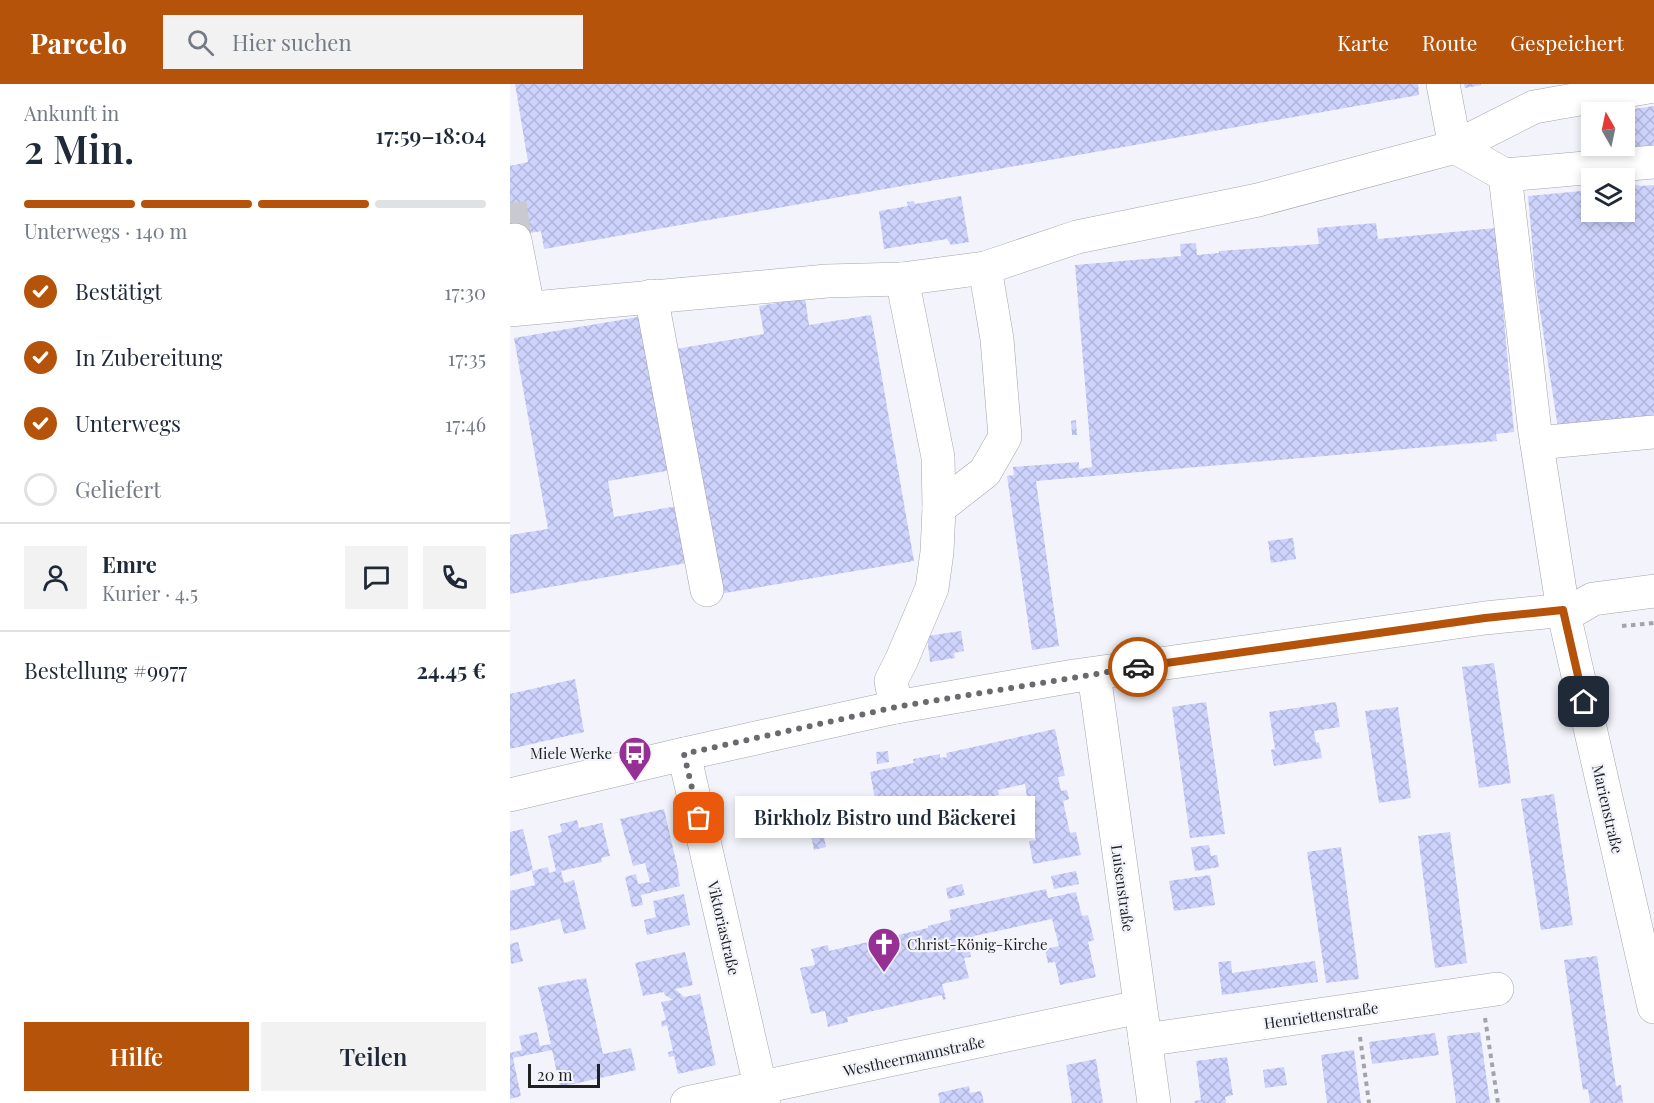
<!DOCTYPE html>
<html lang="de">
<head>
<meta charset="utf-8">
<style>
  :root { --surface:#fff; --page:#f2f2f3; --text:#1f2937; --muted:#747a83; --line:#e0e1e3; --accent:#b45309 }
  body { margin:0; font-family:"Playfair Display",serif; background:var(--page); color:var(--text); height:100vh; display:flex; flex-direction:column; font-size:22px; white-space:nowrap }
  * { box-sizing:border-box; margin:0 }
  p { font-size:20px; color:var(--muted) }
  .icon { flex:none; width:33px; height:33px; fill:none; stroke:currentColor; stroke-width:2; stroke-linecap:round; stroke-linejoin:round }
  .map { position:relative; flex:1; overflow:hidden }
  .details { display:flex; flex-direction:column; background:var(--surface); width:510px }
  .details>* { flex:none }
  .needle { width:39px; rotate:351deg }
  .buttons { position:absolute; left:1071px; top:18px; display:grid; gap:12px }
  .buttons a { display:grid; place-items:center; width:54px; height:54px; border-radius:0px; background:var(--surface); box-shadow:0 3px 9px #0003; font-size:30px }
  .scale { position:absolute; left:18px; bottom:15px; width:72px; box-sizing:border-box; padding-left:6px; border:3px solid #1f2022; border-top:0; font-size:16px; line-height:21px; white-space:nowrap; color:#1f2022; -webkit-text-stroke:4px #f3f4fb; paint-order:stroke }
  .pin { position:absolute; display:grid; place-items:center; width:51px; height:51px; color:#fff; margin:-26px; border-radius:12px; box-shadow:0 3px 9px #0006 }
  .courier { position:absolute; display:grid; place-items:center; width:60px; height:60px; margin:-30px; border:4px solid #b45309; border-radius:50%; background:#fff; color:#222; box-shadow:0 2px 8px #0007 }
  .bubble { position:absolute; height:42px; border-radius:0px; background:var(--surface); box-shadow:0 3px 9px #0003; font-size:20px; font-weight:600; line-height:42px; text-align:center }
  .headline em { font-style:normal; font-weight:600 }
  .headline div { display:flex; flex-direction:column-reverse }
  .headline { display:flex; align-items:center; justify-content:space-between; height:102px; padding:0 24px }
  h1 { font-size:39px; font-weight:600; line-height:45px }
  .bar { display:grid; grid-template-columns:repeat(4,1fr); gap:9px 6px; align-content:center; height:72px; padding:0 24px }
  .bar i { height:8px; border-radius:4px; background:var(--line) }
  .bar .on { background:var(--accent) }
  .bar p { grid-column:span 4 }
  .line { display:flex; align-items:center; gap:15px; padding:0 24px; border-top:2px solid var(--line) }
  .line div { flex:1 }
  .round { display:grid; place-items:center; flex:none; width:63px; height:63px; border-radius:0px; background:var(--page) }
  ol { padding:0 24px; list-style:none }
  li { display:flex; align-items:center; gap:18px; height:66px }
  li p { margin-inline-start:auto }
  li .icon { padding:6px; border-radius:50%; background:var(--accent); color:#fff; stroke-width:4 }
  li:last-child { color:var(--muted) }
  li i { width:33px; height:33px; border:3px solid var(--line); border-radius:50% }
  .button { display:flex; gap:12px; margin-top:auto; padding:12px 24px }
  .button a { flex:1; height:69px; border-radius:0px; background:var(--accent); color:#fff; font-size:24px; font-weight:600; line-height:69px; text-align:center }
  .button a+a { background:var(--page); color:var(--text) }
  header { display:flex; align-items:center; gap:36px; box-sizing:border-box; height:84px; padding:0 30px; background:var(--accent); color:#fff }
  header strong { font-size:28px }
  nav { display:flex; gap:33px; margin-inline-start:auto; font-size:21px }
  .search { width:420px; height:54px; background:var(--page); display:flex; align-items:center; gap:15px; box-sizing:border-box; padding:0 21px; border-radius:0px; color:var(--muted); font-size:22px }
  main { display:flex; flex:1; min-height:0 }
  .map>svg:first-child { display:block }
  .building { fill:url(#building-cross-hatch) }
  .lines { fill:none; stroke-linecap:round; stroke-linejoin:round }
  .minor-tunnel { stroke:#c9cad0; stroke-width:33; stroke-dasharray:33 16; stroke-linecap:butt }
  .minor-casing { stroke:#a4a4ab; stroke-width:34 }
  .path { stroke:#a3a4a9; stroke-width:4; stroke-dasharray:4.5 4.5; stroke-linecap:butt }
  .minor { stroke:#fff; stroke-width:33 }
  .done { stroke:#696a6e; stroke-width:6; stroke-dasharray:0 10.8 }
  .route { stroke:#b45309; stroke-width:8 }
  .labels { text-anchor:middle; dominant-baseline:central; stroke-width:4.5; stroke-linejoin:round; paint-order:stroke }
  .poi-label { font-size:15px; fill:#1f2022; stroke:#f3f4fb; text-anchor:end }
  .street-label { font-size:15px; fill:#1f2022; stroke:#f3f4fb }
</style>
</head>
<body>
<header>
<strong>Parcelo</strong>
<div class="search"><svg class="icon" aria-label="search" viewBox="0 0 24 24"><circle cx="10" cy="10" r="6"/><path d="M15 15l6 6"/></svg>Hier suchen</div>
<nav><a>Karte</a><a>Route</a><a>Gespeichert</a></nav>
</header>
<main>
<section class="details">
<div class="headline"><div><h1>2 Min.</h1><p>Ankunft in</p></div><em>17:59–18:04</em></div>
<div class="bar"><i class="on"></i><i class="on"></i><i class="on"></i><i></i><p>Unterwegs · 140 m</p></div>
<ol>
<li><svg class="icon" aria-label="check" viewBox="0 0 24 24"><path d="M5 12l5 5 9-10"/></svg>Bestätigt<p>17:30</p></li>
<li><svg class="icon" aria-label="check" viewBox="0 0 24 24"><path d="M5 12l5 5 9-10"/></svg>In Zubereitung<p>17:35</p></li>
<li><svg class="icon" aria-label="check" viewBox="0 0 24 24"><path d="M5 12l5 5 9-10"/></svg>Unterwegs<p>17:46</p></li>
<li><i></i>Geliefert</li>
</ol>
<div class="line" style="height:108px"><a class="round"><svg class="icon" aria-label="person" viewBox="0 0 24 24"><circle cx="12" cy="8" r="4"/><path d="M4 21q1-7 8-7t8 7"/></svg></a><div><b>Emre</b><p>Kurier · 4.5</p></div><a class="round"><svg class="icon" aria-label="chat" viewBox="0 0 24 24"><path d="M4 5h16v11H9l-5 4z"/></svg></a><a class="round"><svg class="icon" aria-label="phone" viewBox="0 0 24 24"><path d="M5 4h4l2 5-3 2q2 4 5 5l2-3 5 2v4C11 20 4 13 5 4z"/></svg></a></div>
<div class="line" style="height:78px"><div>Bestellung #9977</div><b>24.45 €</b></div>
<div class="button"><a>Hilfe</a><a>Teilen</a></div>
</section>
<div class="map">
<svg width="1144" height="1019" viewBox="0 0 1144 1019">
  <defs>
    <pattern id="building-cross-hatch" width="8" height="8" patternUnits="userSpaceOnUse" patternTransform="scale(1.5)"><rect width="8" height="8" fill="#ced3fd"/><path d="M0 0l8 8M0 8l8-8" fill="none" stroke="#b0b5d9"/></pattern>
  </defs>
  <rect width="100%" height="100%" fill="#f3f4fb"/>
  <g class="building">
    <path d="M 5,0 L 908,0 L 909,11 L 34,165 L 31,147 L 0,153 L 0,82 L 18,78 Z"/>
    <path d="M 954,0 L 971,0 L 971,1 L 955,4 Z"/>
    <path d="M 1144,22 L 1144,66 L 1096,69 L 1095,62 L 1114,62 L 1114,28 L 1110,27 Z"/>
    <path d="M 1123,100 L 1130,102 L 1144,101 L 1144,336 L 1048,344 L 1026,202 L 1018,112 L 1082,106 L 1082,128 L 1114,128 L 1114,101 Z"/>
    <path d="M 451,112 L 459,158 L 441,161 L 437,155 L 374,165 L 369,127 L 398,122 L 397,118 L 404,117 L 405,120 Z"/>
    <path d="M 866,139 L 868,155 L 986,144 L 1004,348 L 986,350 L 987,357 L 526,397 L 549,562 L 522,566 L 497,392 L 504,391 L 503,383 L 569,378 L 569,385 L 582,383 L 565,181 L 671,172 L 670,160 L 686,159 L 687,171 L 709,169 L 709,167 L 809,160 L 807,144 Z"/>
    <path d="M 295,214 L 299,241 L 361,231 L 404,477 L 209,510 L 166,265 L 254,250 L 249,222 Z"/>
    <path d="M 134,232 L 162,386 L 98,397 L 104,433 L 173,421 L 183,478 L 0,510 L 0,451 L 38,445 L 4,254 Z"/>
    <path d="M 566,336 L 567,351 L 562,351 L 561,337 Z"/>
    <path d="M 783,454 L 786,475 L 761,479 L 758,457 Z"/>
    <path d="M 451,547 L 454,567 L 444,569 L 445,574 L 420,578 L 417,552 Z"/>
    <path d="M 984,579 L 1001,699 L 969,704 L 952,583 Z"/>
    <path d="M 65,595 L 74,648 L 0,665 L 0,610 Z"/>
    <path d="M 696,618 L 715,750 L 680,754 L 662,623 Z"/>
    <path d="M 826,618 L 830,643 L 804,647 L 806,659 L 809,658 L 812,674 L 764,682 L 761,666 L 765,665 L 759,628 Z"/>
    <path d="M 888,623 L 901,714 L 869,719 L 855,627 Z"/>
    <path d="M 545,645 L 555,692 L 548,693 L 551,707 L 557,706 L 559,715 L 553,717 L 560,749 L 566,748 L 571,771 L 523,780 L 519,757 L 526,756 L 519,724 L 512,725 L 510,716 L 517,714 L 515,700 L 488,706 L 489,711 L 462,717 L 461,711 L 441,715 L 442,721 L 414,726 L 413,721 L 399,724 L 401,729 L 373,735 L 369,714 L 365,715 L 360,688 L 404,679 L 403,675 L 430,670 L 430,674 L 437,673 L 436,669 Z"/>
    <path d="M 378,667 L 379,678 L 367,680 L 366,668 Z"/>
    <path d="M 1044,710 L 1063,841 L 1031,846 L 1011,715 Z"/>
    <path d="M 154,725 L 169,790 L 168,791 L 170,802 L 131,811 L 133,821 L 122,823 L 115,793 L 126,790 L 128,800 L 140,798 L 135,779 L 123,782 L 110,735 Z"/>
    <path d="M 310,734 L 316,763 L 304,766 L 298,736 Z"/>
    <path d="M 67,736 L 69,744 L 92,739 L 100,772 L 91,774 L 92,778 L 51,787 L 54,799 L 64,796 L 76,845 L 54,850 L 50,835 L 0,847 L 0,807 L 25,801 L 22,787 L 38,783 L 39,789 L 46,787 L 38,752 L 52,748 L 50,740 Z"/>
    <path d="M 13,745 L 23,786 L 0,792 L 0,748 Z"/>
    <path d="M 940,748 L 957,879 L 925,884 L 908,752 Z"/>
    <path d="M 699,761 L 701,772 L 707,771 L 709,783 L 685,787 L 681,763 Z"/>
    <path d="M 831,763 L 849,895 L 816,899 L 797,768 Z"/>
    <path d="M 566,787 L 569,800 L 544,805 L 541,792 Z"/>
    <path d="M 700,791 L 705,821 L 664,827 L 659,797 Z"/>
    <path d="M 452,800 L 455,811 L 438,815 L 436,804 Z"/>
    <path d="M 536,805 L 538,814 L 566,808 L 572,832 L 578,831 L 584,856 L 578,858 L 586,893 L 550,901 L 545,878 L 538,879 L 535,865 L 549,862 L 542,835 L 464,852 L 465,857 L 458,858 L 461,873 L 454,874 L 459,894 L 432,900 L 436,915 L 433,916 L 432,911 L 337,933 L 338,938 L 318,943 L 315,927 L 301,930 L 290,884 L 305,881 L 301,865 L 318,861 L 319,867 L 418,844 L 418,842 L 441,836 L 439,826 Z"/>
    <path d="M 174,810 L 180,841 L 137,851 L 134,836 L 146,833 L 143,817 Z"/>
    <path d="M 8,858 L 13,877 L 1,880 L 0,860 Z"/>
    <path d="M 175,868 L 183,901 L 165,905 L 174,913 L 190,910 L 206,981 L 168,990 L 164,972 L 159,973 L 158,968 L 163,967 L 157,941 L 152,943 L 151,937 L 156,936 L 151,918 L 163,916 L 155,911 L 154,908 L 133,912 L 125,879 Z"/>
    <path d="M 1087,872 L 1106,1002 L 1111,1001 L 1113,1019 L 1080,1019 L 1078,1005 L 1073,1006 L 1054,876 Z"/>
    <path d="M 721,877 L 722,889 L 805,877 L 808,898 L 712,911 L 708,878 Z"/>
    <path d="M 76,894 L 93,970 L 121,964 L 126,986 L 50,1003 L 42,966 L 3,974 L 11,1012 L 0,1015 L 0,969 L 12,966 L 9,952 L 27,948 L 30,962 L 41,960 L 28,903 Z"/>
    <path d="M 970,948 L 980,1019 L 946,1019 L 937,952 Z"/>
    <path d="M 925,949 L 929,971 L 862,980 L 859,958 Z"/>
    <path d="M 844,966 L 851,1019 L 817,1019 L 811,971 Z"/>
    <path d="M 717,973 L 723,1011 L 715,1013 L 716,1019 L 685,1019 L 684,1017 L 691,1016 L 686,977 Z"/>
    <path d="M 586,975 L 593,1019 L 562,1019 L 556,981 Z"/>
    <path d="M 774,983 L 777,1001 L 755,1004 L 753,986 Z"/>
    <path d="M 459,1002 L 460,1009 L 471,1007 L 474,1019 L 430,1019 L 428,1009 Z"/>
  </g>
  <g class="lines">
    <path class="minor-tunnel" d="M 0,119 L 5,156"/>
    <defs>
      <g id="minor">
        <path d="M 933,0 L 945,63 L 995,91 L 1025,348 L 1053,526 L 1144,923"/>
        <path d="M 995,91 L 1144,78"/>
        <path d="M 5,156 L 18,223"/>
        <path d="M 141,212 L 197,506"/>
        <path d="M 0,226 L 317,197 L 392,195 L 475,184 L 567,153 L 748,116 L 945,63 L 1024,23 L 1144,2"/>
        <path d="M 1027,359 L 1144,348"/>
        <path d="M 429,424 L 475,388 L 495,353 L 487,255 L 475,184"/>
        <path d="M 584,590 L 644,1019"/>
        <path d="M 386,623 L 381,597 L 392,575 L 422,504 L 427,468 L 429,424 L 428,373 L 392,195"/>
        <path d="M 174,670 L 254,1019"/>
        <path d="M 0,711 L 174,670 L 386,623 L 564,592 L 699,573 L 975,534 L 1066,525 L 1083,515 L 1144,507"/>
        <path d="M 635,956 L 987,905"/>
        <path d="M 177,1019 L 629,923"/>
      </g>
    </defs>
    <use href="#minor" class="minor-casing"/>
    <g class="path">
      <path d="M 1112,542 L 1144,539"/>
      <path d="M 975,934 L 988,1019"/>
      <path d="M 850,953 L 859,1019"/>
    </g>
    <use href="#minor" class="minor"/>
  </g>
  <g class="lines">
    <path class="done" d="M 189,734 L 174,670 L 386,623 L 628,583"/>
    <path class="route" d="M 628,583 L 975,534 L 1053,526 L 1074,618"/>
  </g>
  <defs>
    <symbol id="bus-pin" viewBox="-11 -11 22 30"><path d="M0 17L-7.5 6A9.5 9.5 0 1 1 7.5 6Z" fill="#973095" stroke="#f3f4fb"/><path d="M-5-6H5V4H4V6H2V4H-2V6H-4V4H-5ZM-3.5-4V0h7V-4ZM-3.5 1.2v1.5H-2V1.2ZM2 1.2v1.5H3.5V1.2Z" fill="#fff"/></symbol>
    <symbol id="church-pin" viewBox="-11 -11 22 30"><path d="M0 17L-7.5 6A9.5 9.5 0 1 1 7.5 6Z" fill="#973095" stroke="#f3f4fb"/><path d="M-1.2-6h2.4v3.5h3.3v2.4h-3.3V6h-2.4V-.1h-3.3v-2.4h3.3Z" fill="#fff"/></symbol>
  </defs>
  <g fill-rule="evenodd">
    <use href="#bus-pin" x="106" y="650" width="38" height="52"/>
    <use href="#church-pin" x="355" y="841" width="38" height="52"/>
  </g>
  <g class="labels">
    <g class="poi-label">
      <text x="102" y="669">Miele Werke</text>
      <text x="397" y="860" text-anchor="start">Christ-König-Kirche</text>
    </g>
    <g class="street-label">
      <text transform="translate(1098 725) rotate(77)">Marienstraße</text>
      <text transform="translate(613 804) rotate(82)">Luisenstraße</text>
      <text transform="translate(214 844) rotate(77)">Viktoriastraße</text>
      <text transform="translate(811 931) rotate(-8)">Henriettenstraße</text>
      <text transform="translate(404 972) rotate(-12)">Westheermannstraße</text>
    </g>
  </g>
</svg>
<div class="buttons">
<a><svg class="needle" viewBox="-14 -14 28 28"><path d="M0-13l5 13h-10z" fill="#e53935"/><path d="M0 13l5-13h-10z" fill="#747a83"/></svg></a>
<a><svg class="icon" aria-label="layers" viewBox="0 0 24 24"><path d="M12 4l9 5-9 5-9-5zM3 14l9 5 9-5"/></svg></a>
</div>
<div class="scale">20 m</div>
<div class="pin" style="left:189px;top:734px;background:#ea580c"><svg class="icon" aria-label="bag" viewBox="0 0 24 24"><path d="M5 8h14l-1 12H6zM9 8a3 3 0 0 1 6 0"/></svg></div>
<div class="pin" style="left:1074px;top:618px;background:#1f2937"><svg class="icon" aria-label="home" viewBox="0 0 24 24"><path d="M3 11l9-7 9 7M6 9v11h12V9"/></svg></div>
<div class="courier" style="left:628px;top:583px"><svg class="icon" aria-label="car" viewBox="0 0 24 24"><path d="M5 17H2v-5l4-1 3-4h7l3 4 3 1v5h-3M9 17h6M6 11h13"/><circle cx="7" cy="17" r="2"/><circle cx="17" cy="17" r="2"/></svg></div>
<div class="bubble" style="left:225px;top:712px;width:300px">Birkholz Bistro und Bäckerei</div>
</div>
</main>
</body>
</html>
